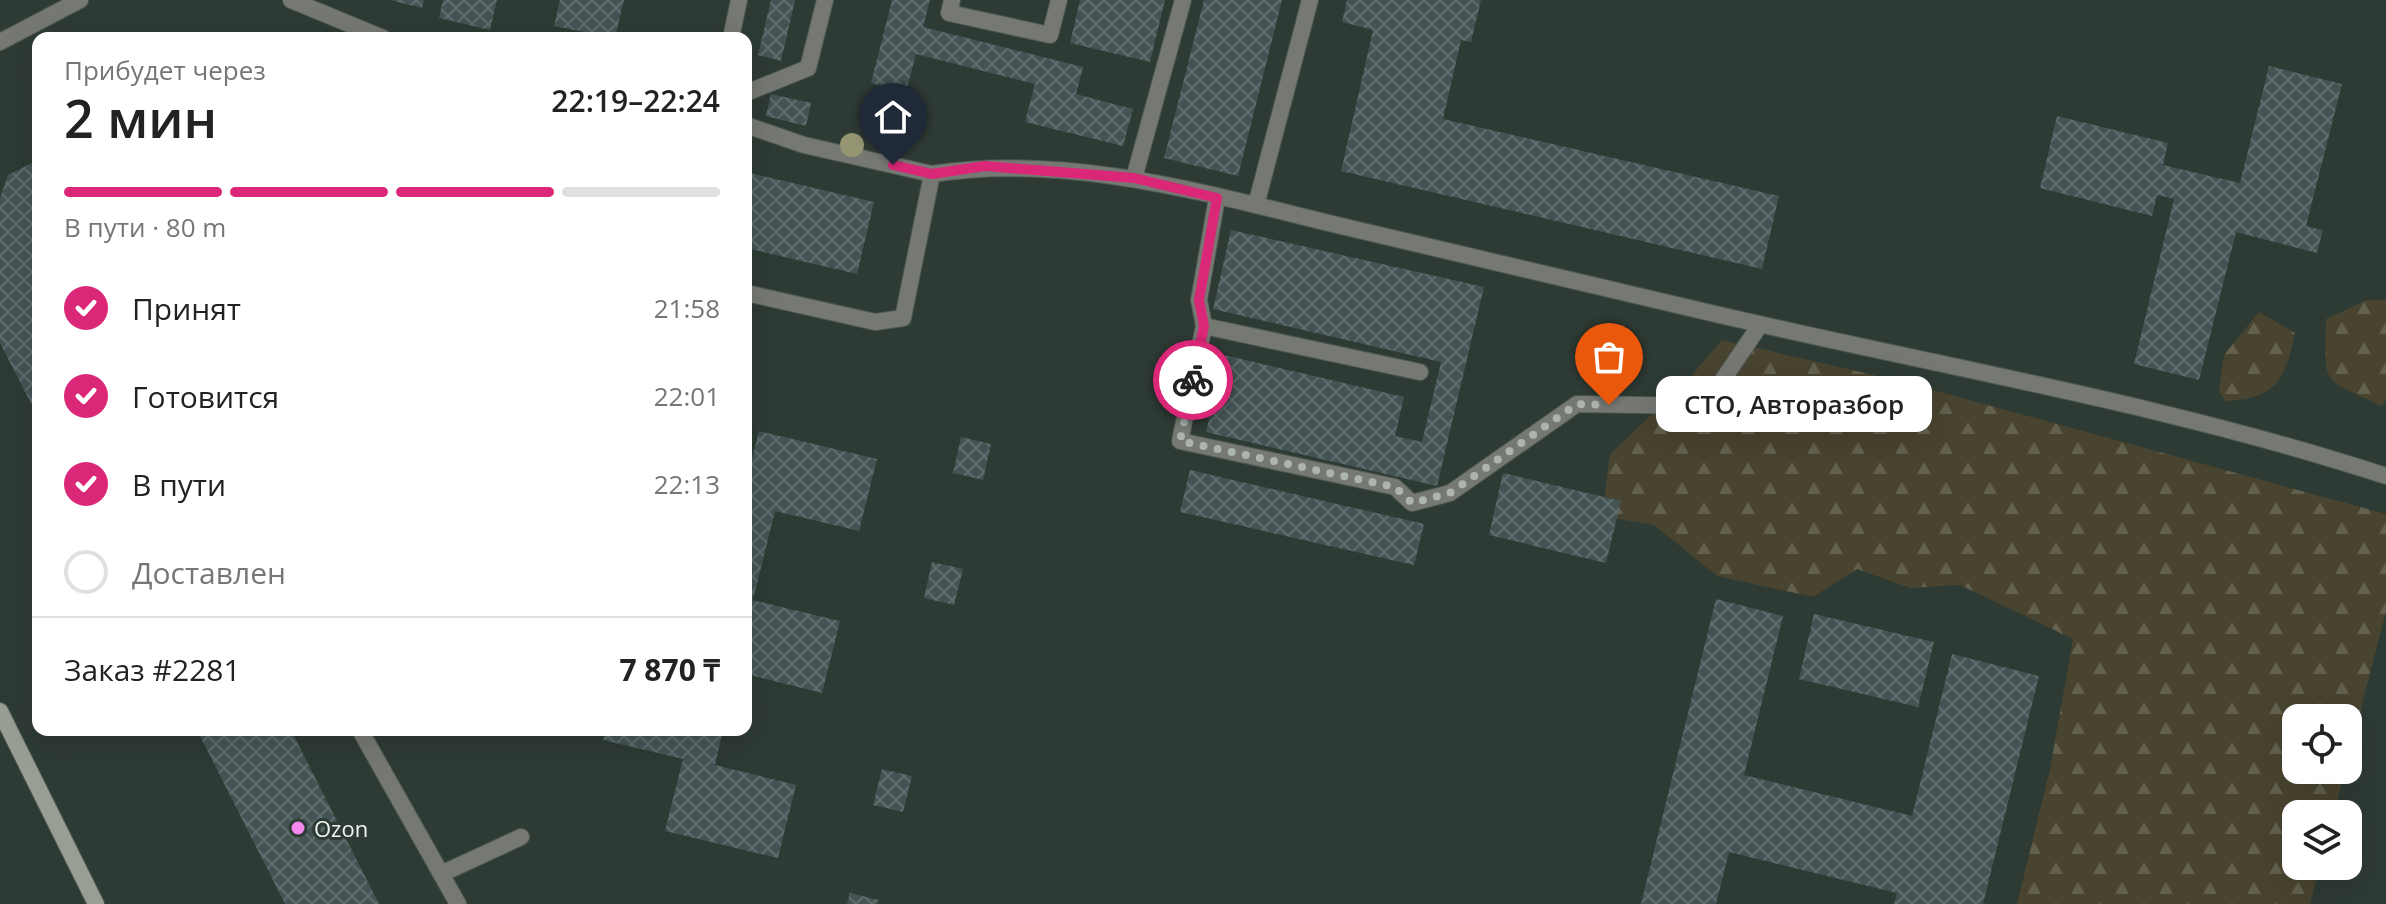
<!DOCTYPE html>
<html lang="ru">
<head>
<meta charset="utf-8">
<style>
  :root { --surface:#fff; --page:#f2f2f2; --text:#222; --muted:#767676; --line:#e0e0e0; --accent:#db2777 }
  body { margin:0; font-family:"Open Sans",sans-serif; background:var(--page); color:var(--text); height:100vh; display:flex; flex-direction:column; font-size:30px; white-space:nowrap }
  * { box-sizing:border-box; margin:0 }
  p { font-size:26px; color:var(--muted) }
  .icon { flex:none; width:44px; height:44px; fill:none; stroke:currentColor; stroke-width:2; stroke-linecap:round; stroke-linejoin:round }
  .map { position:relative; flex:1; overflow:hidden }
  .drawer { position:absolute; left:32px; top:32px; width:720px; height:704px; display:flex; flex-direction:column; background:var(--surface); border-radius:16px; box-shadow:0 8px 32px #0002 }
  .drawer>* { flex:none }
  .fabs { position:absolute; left:2282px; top:704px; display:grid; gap:16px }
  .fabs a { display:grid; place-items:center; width:80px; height:80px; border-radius:16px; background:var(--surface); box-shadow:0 8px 32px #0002; font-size:40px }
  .pin { position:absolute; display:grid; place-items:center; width:68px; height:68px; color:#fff; margin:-82px -34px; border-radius:50% 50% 50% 0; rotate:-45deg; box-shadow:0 0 8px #0007 }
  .pin .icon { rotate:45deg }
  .courier { position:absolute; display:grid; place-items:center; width:80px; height:80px; margin:-40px; border:6px solid #db2777; border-radius:50%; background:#fff; color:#222; box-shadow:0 2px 10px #0007 }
  .bubble { position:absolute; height:56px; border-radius:16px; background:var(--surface); box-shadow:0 8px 32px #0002; font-size:26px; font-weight:600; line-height:56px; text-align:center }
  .overview em { font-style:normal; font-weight:600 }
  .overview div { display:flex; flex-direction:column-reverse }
  .overview { display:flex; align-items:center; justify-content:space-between; height:136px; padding:0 32px }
  h1 { font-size:52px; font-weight:600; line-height:60px }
  .bar { display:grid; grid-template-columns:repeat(4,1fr); gap:12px 8px; align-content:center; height:96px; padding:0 32px }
  .bar i { height:10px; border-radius:6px; background:var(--line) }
  .bar .selected { background:var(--accent) }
  .bar p { grid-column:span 4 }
  .line { display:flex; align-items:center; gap:20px; padding:0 32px; border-top:2px solid var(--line) }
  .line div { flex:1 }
  ol { padding:0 32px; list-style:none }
  li { display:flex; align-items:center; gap:24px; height:88px }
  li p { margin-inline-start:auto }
  li .icon { padding:8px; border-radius:50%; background:var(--accent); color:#fff; stroke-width:4 }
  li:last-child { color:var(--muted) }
  li i { width:44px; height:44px; border:4px solid var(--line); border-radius:50% }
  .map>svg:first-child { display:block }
  .forest { fill:url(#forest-firs) }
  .building { fill:url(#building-cross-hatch) }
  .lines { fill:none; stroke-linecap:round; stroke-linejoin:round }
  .service-casing { stroke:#4d5852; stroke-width:18 }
  .minor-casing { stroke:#4d5852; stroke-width:18 }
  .secondary-casing { stroke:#4d5852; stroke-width:18 }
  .service { stroke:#767973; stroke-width:16 }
  .minor { stroke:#767973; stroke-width:16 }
  .secondary { stroke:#999e95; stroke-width:16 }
  .tree { fill:#969572 }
  .done { stroke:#abb4af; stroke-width:8; stroke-dasharray:0 14.4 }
  .route { stroke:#db2777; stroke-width:10 }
  .poi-dot { fill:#f489f0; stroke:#2e3a34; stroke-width:3 }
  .labels { text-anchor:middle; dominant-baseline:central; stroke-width:6; stroke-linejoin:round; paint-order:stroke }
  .poi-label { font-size:22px; fill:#eef5f1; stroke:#2e3a34; text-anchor:start }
</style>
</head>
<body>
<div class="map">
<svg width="2386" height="904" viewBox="0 0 2386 904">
  <defs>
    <pattern id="forest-firs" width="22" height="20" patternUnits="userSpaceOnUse" patternTransform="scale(2)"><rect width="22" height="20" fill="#48442f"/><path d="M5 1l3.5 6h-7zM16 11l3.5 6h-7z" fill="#63604e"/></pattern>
    <pattern id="building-cross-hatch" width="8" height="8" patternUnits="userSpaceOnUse" patternTransform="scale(2)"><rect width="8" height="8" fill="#445454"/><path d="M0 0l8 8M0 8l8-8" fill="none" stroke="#5f6d6d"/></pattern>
  </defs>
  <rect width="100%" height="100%" fill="#2e3a34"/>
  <g class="forest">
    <path d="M 2367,300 L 2386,300 L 2386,400 L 2382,406 C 2320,377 2325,388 2326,319 Z"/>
    <path d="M 2259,312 L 2295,333 C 2285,379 2277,399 2225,401 L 2219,391 L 2224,355 Z"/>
    <path d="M 1722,340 L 1900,381 L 2386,514 L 2386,611 L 2348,758 L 2348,718 L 2296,718 L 2296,770 L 2345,770 L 2334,814 L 2296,814 L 2296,866 L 2320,866 L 2310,904 L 2017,904 L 2050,769 L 2073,639 L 1960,585 L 1910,588 L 1857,569 L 1813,597 L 1717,576 L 1654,525 L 1602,516 L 1610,454 L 1686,382 Z"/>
  </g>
  <g class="building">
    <path d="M 390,0 L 424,0 L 422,8 Z"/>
    <path d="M 443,0 L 497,0 L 490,30 L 439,18 Z"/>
    <path d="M 560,0 L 624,0 L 615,38 L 554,26 Z"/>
    <path d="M 771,0 L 795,0 L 781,61 L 758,55 Z"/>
    <path d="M 892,0 L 930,0 L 923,27 L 1083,67 L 1076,94 L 1133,109 L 1123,146 L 1025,122 L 1035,84 L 916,54 L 906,92 L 871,83 Z"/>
    <path d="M 1080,0 L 1165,0 L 1150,62 L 1070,43 Z"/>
    <path d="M 1204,0 L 1282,0 L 1238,176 L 1164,158 Z"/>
    <path d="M 1347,0 L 1481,0 L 1471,42 L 1461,40 L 1443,119 L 1779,196 L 1762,269 L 1341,171 L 1373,30 L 1342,22 Z"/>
    <path d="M 2269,66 L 2342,84 L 2306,226 L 2323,230 L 2317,253 L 2236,232 L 2199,380 L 2134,364 L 2174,199 L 2157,195 L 2152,216 L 2040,188 L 2057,116 L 2168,143 L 2163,165 L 2240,183 Z"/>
    <path d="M 771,94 L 811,103 L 806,126 L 766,116 Z"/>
    <path d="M 38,160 L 38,417 L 0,343 L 0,198 L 8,175 Z"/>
    <path d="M 746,172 L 874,202 L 857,274 L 746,248 Z"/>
    <path d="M 1231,230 L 1484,287 L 1437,486 L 1206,432 L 1224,355 L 1404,397 L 1395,436 L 1422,442 L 1441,362 L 1213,309 Z"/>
    <path d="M 759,431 L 877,459 L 859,531 L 775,511 L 753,600 L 840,621 L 822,693 L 746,674 L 746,481 Z"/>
    <path d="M 961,437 L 991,444 L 983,480 L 953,473 Z"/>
    <path d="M 1190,470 L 1424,524 L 1414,565 L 1180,512 Z"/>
    <path d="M 1503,473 L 1621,501 L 1606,563 L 1489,535 Z"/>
    <path d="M 932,562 L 963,569 L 954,605 L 924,598 Z"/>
    <path d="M 1716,599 L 1783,616 L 1744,775 L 1912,816 L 1952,654 L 2039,676 L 1983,904 L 1894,904 L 1897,893 L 1729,852 L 1716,904 L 1641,904 Z"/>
    <path d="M 1814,614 L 1934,642 L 1918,707 L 1799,679 Z"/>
    <path d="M 197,730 L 291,730 L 379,904 L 285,904 Z"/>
    <path d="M 605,730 L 723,730 L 715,765 L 796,785 L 778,858 L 665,831 L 683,759 L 603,740 Z"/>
    <path d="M 882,769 L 912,776 L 903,812 L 873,805 Z"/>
    <path d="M 850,893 L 879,900 L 878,904 L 847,904 Z"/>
  </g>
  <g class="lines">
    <defs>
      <g id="service">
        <path d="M 291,0 L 383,38"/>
        <path d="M 952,0 L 949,13 L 1050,35 L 1059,0"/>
        <path d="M 0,42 L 80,0"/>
        <path d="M 746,93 L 808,68 L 825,0"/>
        <path d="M 746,125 L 804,145 L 932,174"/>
        <path d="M 1134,178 L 1183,0"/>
        <path d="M 1256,205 L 1310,0"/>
        <path d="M 746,293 L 875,322 L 903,318 L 932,174 C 1067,153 1205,193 1337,225 C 1456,253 1575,281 1694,309 C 1925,364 2160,402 2386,476"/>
        <path d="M 1204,326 L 1199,300 L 1217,198"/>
        <path d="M 1420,372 L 1204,326 L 1180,441 L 1395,487 L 1412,503 L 1450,493 L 1577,404 L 1705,406 L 1760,325"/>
        <path d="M 360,730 L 458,904"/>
        <path d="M 441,874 L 521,837"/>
      </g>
      <path id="minor" d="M 731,38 L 739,0"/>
      <path id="secondary" d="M 0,711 L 96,904"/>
    </defs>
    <use href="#service" class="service-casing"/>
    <use href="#minor" class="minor-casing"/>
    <use href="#secondary" class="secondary-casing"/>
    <use href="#service" class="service"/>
    <use href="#minor" class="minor"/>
    <use href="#secondary" class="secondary"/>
  </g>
  <circle class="tree" cx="852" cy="145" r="12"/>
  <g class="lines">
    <path class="done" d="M 1193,380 L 1180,441 L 1395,487 L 1412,503 L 1450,493 L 1577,404 L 1609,405"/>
    <path class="route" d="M 893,165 L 932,174 L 985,166 L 1134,178 L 1217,198 L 1199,300 L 1204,326 L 1193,380"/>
  </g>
  <circle class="poi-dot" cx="298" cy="828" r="8"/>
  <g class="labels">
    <g class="poi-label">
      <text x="314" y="828">Ozon</text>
    </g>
  </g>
</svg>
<div class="fabs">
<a><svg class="icon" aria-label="locate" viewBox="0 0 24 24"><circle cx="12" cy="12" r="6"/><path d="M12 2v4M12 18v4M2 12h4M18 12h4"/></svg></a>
<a><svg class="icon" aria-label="layers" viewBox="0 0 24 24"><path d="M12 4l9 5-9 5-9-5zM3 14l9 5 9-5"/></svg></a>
</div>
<div class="pin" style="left:1609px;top:405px;background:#ea580c"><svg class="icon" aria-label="bag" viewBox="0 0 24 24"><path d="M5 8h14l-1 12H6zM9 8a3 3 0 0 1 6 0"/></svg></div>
<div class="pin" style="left:893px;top:165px;background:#1f2937"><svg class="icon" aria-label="home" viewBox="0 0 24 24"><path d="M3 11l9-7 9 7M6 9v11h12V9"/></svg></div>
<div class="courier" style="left:1193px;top:380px"><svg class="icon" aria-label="bike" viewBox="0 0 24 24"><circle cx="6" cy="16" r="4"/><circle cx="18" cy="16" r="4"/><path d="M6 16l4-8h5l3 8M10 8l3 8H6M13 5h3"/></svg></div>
<div class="bubble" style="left:1656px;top:376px;width:276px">СТО, Авторазбор</div>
<section class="drawer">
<div class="overview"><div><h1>2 мин</h1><p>Прибудет через</p></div><em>22:19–22:24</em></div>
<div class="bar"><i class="selected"></i><i class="selected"></i><i class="selected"></i><i></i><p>В пути · 80 m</p></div>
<ol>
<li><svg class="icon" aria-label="check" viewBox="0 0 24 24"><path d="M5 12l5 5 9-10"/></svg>Принят<p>21:58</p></li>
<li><svg class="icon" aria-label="check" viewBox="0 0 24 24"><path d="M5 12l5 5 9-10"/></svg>Готовится<p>22:01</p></li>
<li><svg class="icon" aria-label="check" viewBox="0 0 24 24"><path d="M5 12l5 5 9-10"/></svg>В пути<p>22:13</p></li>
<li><i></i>Доставлен</li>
</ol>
<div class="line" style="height:104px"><div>Заказ #2281</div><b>7 870 ₸</b></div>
</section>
</div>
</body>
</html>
